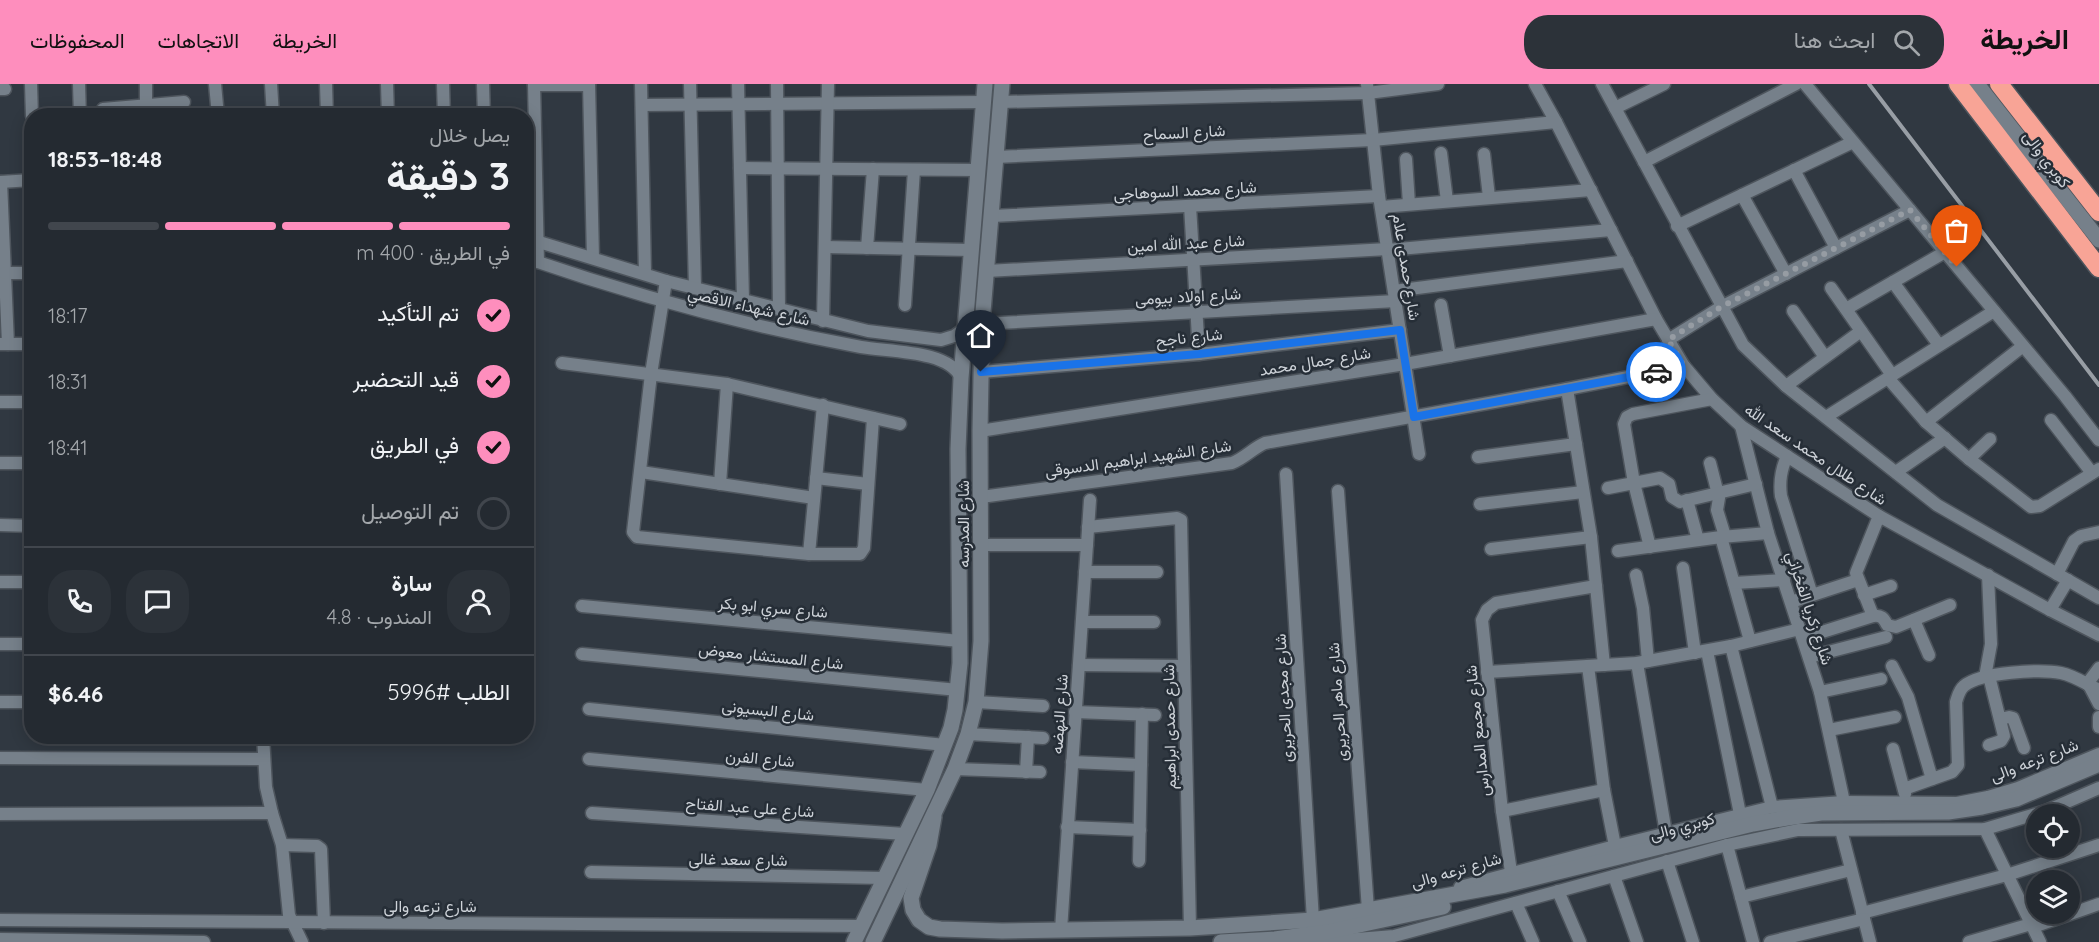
<!DOCTYPE html>
<html lang="ar">
<head>
<meta charset="utf-8">
<style>
  :root { --surface:#242a31; --page:#2c3239; --text:#f1f3f6; --muted:#a3a7ab; --line:#41464d; --accent:#fe8ebd }
  body { margin:0; font-family:Quicksand,Vazirmatn,sans-serif; background:var(--page); color:var(--text); direction:rtl; height:100vh; display:flex; flex-direction:column; font-size:22px; white-space:nowrap }
  * { box-sizing:border-box; margin:0 }
  p { font-size:20px; color:var(--muted) }
  .icon { flex:none; width:33px; height:33px; fill:none; stroke:currentColor; stroke-width:2; stroke-linecap:round; stroke-linejoin:round }
  .map { position:relative; flex:1; overflow:hidden; direction:ltr }
  .details { position:absolute; left:24px; top:24px; width:510px; height:636px; display:flex; flex-direction:column; background:var(--surface); border-radius:24px; box-shadow:0 3px 15px #0003,0 0 0 2px var(--line); direction:rtl }
  .details>* { flex:none }
  .tools { position:absolute; left:2026px; top:720px; display:grid; gap:12px }
  .tools a { display:grid; place-items:center; width:54px; height:54px; border-radius:50%; background:var(--surface); box-shadow:0 3px 15px #0003,0 0 0 2px var(--line); font-size:30px }
  .pin { position:absolute; display:grid; place-items:center; width:51px; height:51px; color:#fff; margin:-62px -26px; border-radius:50% 50% 50% 0; rotate:-45deg; box-shadow:0 0 6px #0007 }
  .pin .icon { rotate:45deg }
  .courier { position:absolute; display:grid; place-items:center; width:60px; height:60px; margin:-30px; border:4px solid #1a73e8; border-radius:50%; background:#fff; color:#222; box-shadow:0 2px 8px #0007 }
  .summary em { font-style:normal; font-weight:700 }
  .summary div { display:flex; flex-direction:column-reverse }
  .summary { display:flex; align-items:center; justify-content:space-between; height:102px; padding:0 24px }
  h1 { font-size:39px; font-weight:700; line-height:45px }
  .bar { display:grid; grid-template-columns:repeat(4,1fr); gap:9px 6px; align-content:center; height:72px; padding:0 24px }
  .bar i { height:8px; border-radius:4px; background:var(--line) }
  .bar .active { background:var(--accent) }
  .bar p { grid-column:span 4 }
  .line { display:flex; align-items:center; gap:15px; padding:0 24px; border-top:2px solid var(--line) }
  .line div { flex:1 }
  .round { display:grid; place-items:center; flex:none; width:63px; height:63px; border-radius:24px; background:var(--page) }
  ol { padding:0 24px; list-style:none }
  li { display:flex; align-items:center; gap:18px; height:66px }
  li p { margin-inline-start:auto }
  li .icon { padding:6px; border-radius:50%; background:var(--accent); color:#111; stroke-width:4 }
  li:last-child { color:var(--muted) }
  li i { width:33px; height:33px; border:3px solid var(--line); border-radius:50% }
  header { display:flex; align-items:center; gap:36px; box-sizing:border-box; height:84px; padding:0 30px; background:var(--accent); color:#111 }
  header strong { font-size:28px }
  nav { display:flex; gap:33px; margin-inline-start:auto; font-size:21px }
  .search { width:420px; height:54px; background:var(--page); display:flex; align-items:center; gap:15px; box-sizing:border-box; padding:0 21px; border-radius:24px; color:var(--muted); font-size:22px }
  .map>svg:first-child { display:block }
  .lines { fill:none; stroke-linecap:round; stroke-linejoin:round }
  .street-casing { stroke:#4e555d; stroke-width:15 }
  .secondary-casing { stroke:#4e555d; stroke-width:18 }
  .highway-casing { stroke:#4e555d; stroke-width:21 }
  .street { stroke:#76808a; stroke-width:12 }
  .secondary { stroke:#76808a; stroke-width:15 }
  .highway { stroke:#f8a496; stroke-width:18 }
  .rail { stroke:#989ea5; stroke-width:4 }
  .done { stroke:#969ca3; stroke-width:6; stroke-dasharray:0 10.8 }
  .route { stroke:#1a73e8; stroke-width:8 }
  .labels { text-anchor:middle; dominant-baseline:central; stroke-width:5; stroke-linejoin:round; paint-order:stroke }
  .street-label { font-size:16px; fill:#cdd2d8; stroke:#262e37 }
</style>
</head>
<body>
<header>
<strong>الخريطة</strong>
<div class="search"><svg class="icon" aria-label="search" viewBox="0 0 24 24"><circle cx="10" cy="10" r="6"/><path d="M15 15l6 6"/></svg>ابحث هنا</div>
<nav><a>الخريطة</a><a>الاتجاهات</a><a>المحفوظات</a></nav>
</header>
<div class="map">
<svg width="2099" height="858" viewBox="0 0 2099 858">
  <rect width="100%" height="100%" fill="#303841"/>
  <g class="lines">
    <defs>
      <g id="street">
        <path d="M 31,0 L 32,32"/>
        <path d="M 79,0 L 80,32"/>
        <path d="M 146,0 L 146,32"/>
        <path d="M 215,0 L 218,32"/>
        <path d="M 271,0 L 273,32"/>
        <path d="M 326,0 L 327,32"/>
        <path d="M 387,0 L 388,32"/>
        <path d="M 443,0 L 444,32"/>
        <path d="M 483,0 L 484,32"/>
        <path d="M 534,0 L 538,178"/>
        <path d="M 589,0 L 593,174"/>
        <path d="M 641,0 L 645,190"/>
        <path d="M 690,0 L 695,204"/>
        <path d="M 738,0 L 743,216"/>
        <path d="M 777,0 L 779,225"/>
        <path d="M 1367,0 L 1379,112 L 1419,370"/>
        <path d="M 1535,0 L 1556,38 L 1656,235 L 1684,282 L 1712,315 L 1741,342 L 1879,432 L 2050,526 L 2099,551"/>
        <path d="M 1602,0 L 1743,261 L 1786,302 L 1937,421 L 2099,514"/>
        <path d="M 1805,0 L 2065,312 L 2099,356"/>
        <path d="M 534,1 L 589,1"/>
        <path d="M 0,5 L 5,5"/>
        <path d="M 1001,18 L 1368,9 L 1438,0"/>
        <path d="M 642,21 L 983,18"/>
        <path d="M 1615,24 L 1664,0"/>
        <path d="M 103,25 L 184,18"/>
        <path d="M 1441,69 L 1447,117"/>
        <path d="M 1484,70 L 1489,113"/>
        <path d="M 996,73 L 1373,56 L 1556,38"/>
        <path d="M 1406,75 L 1409,120"/>
        <path d="M 1644,78 L 1796,0"/>
        <path d="M 740,84 L 978,86"/>
        <path d="M 1794,86 L 1836,164"/>
        <path d="M 0,98 L 32,96"/>
        <path d="M 1,98 L 8,260"/>
        <path d="M 1742,111 L 1786,190"/>
        <path d="M 1190,122 L 1199,270"/>
        <path d="M 1381,123 L 1591,106"/>
        <path d="M 992,132 L 1379,112"/>
        <path d="M 1677,142 L 1853,58"/>
        <path d="M 526,154 L 666,197 L 868,247 L 941,256 L 954,252 L 965,244"/>
        <path d="M 825,163 L 971,166"/>
        <path d="M 867,164 L 873,85"/>
        <path d="M 1388,166 L 1611,146"/>
        <path d="M 526,174 C 636,212 747,242 861,263 C 889,268 949,266 961,294"/>
        <path d="M 987,187 L 1388,165"/>
        <path d="M 5,189 L 32,189"/>
        <path d="M 666,197 L 651,290 L 633,448 L 637,453 L 809,470 L 860,470 L 864,464 L 873,334"/>
        <path d="M 1893,198 L 1939,261"/>
        <path d="M 1831,204 L 1892,291"/>
        <path d="M 1394,207 L 1627,177"/>
        <path d="M 905,221 L 914,86"/>
        <path d="M 1441,221 L 1450,272"/>
        <path d="M 1846,225 L 1945,168"/>
        <path d="M 1793,227 L 1825,273"/>
        <path d="M 823,237 L 828,0"/>
        <path d="M 982,240 L 1396,217"/>
        <path d="M 1668,256 L 1721,223 L 1910,126"/>
        <path d="M 1,260 L 32,260"/>
        <path d="M 562,279 L 727,300 L 900,340"/>
        <path d="M 981,288 L 1199,270 L 1400,246"/>
        <path d="M 1888,294 L 1926,338 L 1969,375 L 2031,423 L 2040,422 L 2099,385"/>
        <path d="M 1786,302 L 1861,247"/>
        <path d="M 1567,305 L 1591,453 L 1604,581"/>
        <path d="M 0,318 L 32,318"/>
        <path d="M 1826,333 L 1994,227"/>
        <path d="M 2051,336 L 2092,389"/>
        <path d="M 1926,338 L 2023,262"/>
        <path d="M 1741,342 L 1768,449 L 1820,608 L 1844,718"/>
        <path d="M 980,347 L 1405,280 L 1656,235"/>
        <path d="M 1787,372 C 1781,386 1779,397 1781,412 L 1812,511"/>
        <path d="M 1478,373 L 1576,360"/>
        <path d="M 1969,375 L 1990,355"/>
        <path d="M 0,379 L 32,379"/>
        <path d="M 1710,379 L 1719,414 L 1717,426 L 1725,452"/>
        <path d="M 641,388 L 814,414"/>
        <path d="M 1896,388 L 1945,354"/>
        <path d="M 1286,390 L 1313,836"/>
        <path d="M 816,394 L 868,400"/>
        <path d="M 720,400 L 727,300"/>
        <path d="M 1608,404 L 1660,394 L 1669,400 L 1672,413 L 1680,418 L 1756,400"/>
        <path d="M 1338,407 L 1368,826"/>
        <path d="M 981,413 L 1232,379 C 1245,374 1253,364 1265,359 L 1567,305 L 1684,282"/>
        <path d="M 1687,416 L 1698,456"/>
        <path d="M 1480,420 L 1583,408"/>
        <path d="M 0,441 L 32,442"/>
        <path d="M 1088,443 L 1177,434 L 1181,436 L 1190,844"/>
        <path d="M 1721,453 L 1750,557"/>
        <path d="M 981,461 L 1087,461"/>
        <path d="M 1650,463 L 1634,399 L 1624,340 L 1627,333 L 1633,330 L 1712,315"/>
        <path d="M 1491,465 L 1591,453"/>
        <path d="M 1618,467 L 1721,453 L 1768,449"/>
        <path d="M 809,470 L 823,321"/>
        <path d="M 1683,484 L 1695,569"/>
        <path d="M 1085,488 L 1157,488"/>
        <path d="M 2057,490 L 2074,457 L 2081,452 L 2099,448"/>
        <path d="M 1636,491 L 1643,524 L 1648,577"/>
        <path d="M 0,498 L 32,498"/>
        <path d="M 1734,499 L 1784,496"/>
        <path d="M 1864,511 L 1891,502"/>
        <path d="M 1791,518 L 1858,496"/>
        <path d="M 582,522 L 960,557"/>
        <path d="M 2050,526 L 2068,496"/>
        <path d="M 1873,532 L 1856,489 L 1879,432"/>
        <path d="M 1914,536 L 1929,571"/>
        <path d="M 1082,538 L 1154,538"/>
        <path d="M 1803,554 L 1873,532 C 1881,531 1884,534 1887,541 L 1896,543 L 1950,521"/>
        <path d="M 0,560 L 32,560"/>
        <path d="M 1731,562 L 1772,723"/>
        <path d="M 1707,567 L 1740,730"/>
        <path d="M 582,570 L 958,606"/>
        <path d="M 1809,573 L 1886,553"/>
        <path d="M 1637,579 L 1666,749"/>
        <path d="M 1079,581 L 1184,582"/>
        <path d="M 1588,582 L 1604,706 L 1615,762"/>
        <path d="M 1892,582 L 1908,613 L 1932,695"/>
        <path d="M 1487,588 L 1637,579 L 1731,562 L 1800,545"/>
        <path d="M 1989,592 L 2004,652 L 2001,657 L 1989,661"/>
        <path d="M 1985,593 L 1991,560 L 1988,491"/>
        <path d="M 2087,600 L 2099,584"/>
        <path d="M 2089,601 L 2099,620"/>
        <path d="M 1820,608 L 1881,595"/>
        <path d="M 0,618 L 32,618"/>
        <path d="M 976,618 L 1043,622"/>
        <path d="M 589,625 L 945,661"/>
        <path d="M 1075,628 L 1155,631"/>
        <path d="M 2099,633 L 2099,643"/>
        <path d="M 2000,635 L 2009,633 L 2013,634 L 2024,664"/>
        <path d="M 1829,646 L 1895,633"/>
        <path d="M 968,650 L 1043,654"/>
        <path d="M 263,652 L 266,703 L 272,729 L 282,761 L 289,831 L 302,858"/>
        <path d="M 1893,665 L 1905,710"/>
        <path d="M 0,674 L 263,675"/>
        <path d="M 589,675 L 927,706"/>
        <path d="M 1072,678 L 1141,681"/>
        <path d="M 955,685 L 1040,688"/>
        <path d="M 1026,688 L 1028,653"/>
        <path d="M 1904,705 L 1952,688 L 1958,681 L 1956,618 C 1958,612 1959,606 1964,602 C 1980,588 2041,585 2061,589 C 2075,592 2086,600 2099,606"/>
        <path d="M 1502,727 L 1604,706"/>
        <path d="M 592,729 L 905,750"/>
        <path d="M 0,730 L 272,729"/>
        <path d="M 1067,743 L 1140,746"/>
        <path d="M 1985,745 L 2040,858"/>
        <path d="M 1841,746 L 1870,858"/>
        <path d="M 282,761 L 317,762 L 321,765 L 324,839"/>
        <path d="M 1727,761 L 1753,858"/>
        <path d="M 1139,777 L 1142,630"/>
        <path d="M 1667,777 L 1693,858"/>
        <path d="M 591,788 L 883,794"/>
        <path d="M 1511,788 L 1502,727 L 1482,536 L 1487,526 L 1496,519 L 1596,502"/>
        <path d="M 1614,792 L 1637,858"/>
        <path d="M 1460,803 L 1615,762 L 1772,723 L 1844,718 L 1957,719 L 1988,713 L 2018,704 L 2099,670"/>
        <path d="M 1558,807 L 1580,858"/>
        <path d="M 1741,813 L 1851,786"/>
        <path d="M 1516,819 L 1533,858"/>
        <path d="M 1862,829 L 2007,791 L 2099,761"/>
        <path d="M 0,836 L 860,842"/>
        <path d="M 2033,843 L 2099,820"/>
        <path d="M 1061,846 L 1090,416"/>
        <path d="M 0,855 L 204,858"/>
        <path d="M 1303,856 L 1332,857 L 1394,852 L 1727,761 L 1798,746 L 1985,745 L 2046,727 L 2099,704"/>
        <path d="M 1770,858 L 1864,835"/>
        <path d="M 1969,858 L 2031,840"/>
      </g>
      <g id="secondary">
        <path d="M 1977,0 L 2099,156"/>
        <path d="M 934,733 L 929,761 L 911,814 L 913,826 L 919,836 L 929,843 L 940,845 L 1002,847 L 1190,844 L 1313,836 L 1505,801 L 1753,740 L 1787,734 L 1821,729 L 1948,728 L 1982,723 L 2016,715 L 2099,680"/>
        <path d="M 854,858 L 927,706 L 951,644 L 955,626 L 960,579 L 958,365 L 961,294 L 985,0"/>
        <path d="M 873,858 L 955,685 L 968,650 L 976,618 L 981,557 L 980,347 L 982,240 L 1002,0"/>
        <path d="M 1221,858 L 1275,855 L 1327,848 L 1443,823"/>
      </g>
      <g id="highway">
        <path d="M 1958,0 L 2099,184"/>
        <path d="M 1999,0 L 2099,128"/>
      </g>
    </defs>
    <use href="#street" class="street-casing"/>
    <use href="#secondary" class="secondary-casing"/>
    <use href="#highway" class="highway-casing"/>
    <use href="#street" class="street"/>
    <use href="#secondary" class="secondary"/>
    <use href="#highway" class="highway"/>
    <path class="rail" d="M 1869,0 L 2099,301"/>
  </g>
  <g class="lines">
    <path class="done" d="M 1656,288 L 1684,282 L 1668,256 L 1721,223 L 1910,126 L 1957,183"/>
    <path class="route" d="M 981,288 L 1199,270 L 1400,246 L 1414,333 L 1656,288"/>
  </g>
  <g class="labels">
    <g class="street-label">
      <text transform="translate(1184 48) rotate(-3)">شارع السماح</text>
      <text transform="translate(2047 75) rotate(53)">كوبري والى</text>
      <text transform="translate(1185 106) rotate(-3)">شارع محمد السوهاجى</text>
      <text transform="translate(1186 159) rotate(-3)">شارع عبد الله امين</text>
      <text transform="translate(1407 183) rotate(81)">شارع حمدى علام</text>
      <text transform="translate(1188 212) rotate(-3)">شارع اولاد بيومى</text>
      <text transform="translate(749 222) rotate(13)">شارع شهداء الاقصي</text>
      <text transform="translate(1189 253) rotate(-6)">شارع ناجح</text>
      <text transform="translate(1315 277) rotate(-9)">شارع جمال محمد</text>
      <text transform="translate(1816 370) rotate(34)">شارع طلال محمد سعد الله</text>
      <text transform="translate(1138 374) rotate(-8)">شارع الشهيد ابراهيم الدسوقى</text>
      <text transform="translate(963 440) rotate(-90)">شارع المدرسه</text>
      <text transform="translate(773 523) rotate(5)">شارع سري ابو بكر</text>
      <text transform="translate(1810 524) rotate(72)">شارع زكريا الفخراني</text>
      <text transform="translate(771 572) rotate(6)">شارع المستشار معوض</text>
      <text transform="translate(1283 614) rotate(-93)">شارع مجدى الحريرى</text>
      <text transform="translate(1337 618) rotate(-94)">شارع ماهر الحريرى</text>
      <text transform="translate(768 626) rotate(6)">شارع البسيونى</text>
      <text transform="translate(1059 630) rotate(-86)">شارع النهضه</text>
      <text transform="translate(1169 643) rotate(-91)">شارع حمدى ابراهيم</text>
      <text transform="translate(1477 647) rotate(-96)">شارع مجمع المدارس</text>
      <text transform="translate(760 674) rotate(5)">شارع الفرن</text>
      <text transform="translate(2034 676) rotate(-21)">شارع ترعه والى</text>
      <text transform="translate(750 723) rotate(4)">شارع على عبد الفتاح</text>
      <text transform="translate(1682 742) rotate(-15)">كوبري والى</text>
      <text transform="translate(738 775) rotate(1)">شارع سعد غالى</text>
      <text transform="translate(1456 786) rotate(-16)">شارع ترعه والى</text>
      <text x="430" y="822">شارع ترعه والى</text>
    </g>
  </g>
</svg>
<div class="tools">
<a><svg class="icon" aria-label="locate" viewBox="0 0 24 24"><circle cx="12" cy="12" r="6"/><path d="M12 2v4M12 18v4M2 12h4M18 12h4"/></svg></a>
<a><svg class="icon" aria-label="layers" viewBox="0 0 24 24"><path d="M12 4l9 5-9 5-9-5zM3 14l9 5 9-5"/></svg></a>
</div>
<div class="pin" style="left:1957px;top:183px;background:#ea580c"><svg class="icon" aria-label="bag" viewBox="0 0 24 24"><path d="M5 8h14l-1 12H6zM9 8a3 3 0 0 1 6 0"/></svg></div>
<div class="pin" style="left:981px;top:288px;background:#1f2937"><svg class="icon" aria-label="home" viewBox="0 0 24 24"><path d="M3 11l9-7 9 7M6 9v11h12V9"/></svg></div>
<div class="courier" style="left:1656px;top:288px"><svg class="icon" aria-label="car" viewBox="0 0 24 24"><path d="M5 17H2v-5l4-1 3-4h7l3 4 3 1v5h-3M9 17h6M6 11h13"/><circle cx="7" cy="17" r="2"/><circle cx="17" cy="17" r="2"/></svg></div>
<section class="details">
<div class="summary"><div><h1>3 دقيقة</h1><p>يصل خلال</p></div><em>18:48–18:53</em></div>
<div class="bar"><i class="active"></i><i class="active"></i><i class="active"></i><i></i><p>في الطريق · 400 m</p></div>
<ol>
<li><svg class="icon" aria-label="check" viewBox="0 0 24 24"><path d="M5 12l5 5 9-10"/></svg>تم التأكيد<p>18:17</p></li>
<li><svg class="icon" aria-label="check" viewBox="0 0 24 24"><path d="M5 12l5 5 9-10"/></svg>قيد التحضير<p>18:31</p></li>
<li><svg class="icon" aria-label="check" viewBox="0 0 24 24"><path d="M5 12l5 5 9-10"/></svg>في الطريق<p>18:41</p></li>
<li><i></i>تم التوصيل</li>
</ol>
<div class="line" style="height:108px"><a class="round"><svg class="icon" aria-label="person" viewBox="0 0 24 24"><circle cx="12" cy="8" r="4"/><path d="M4 21q1-7 8-7t8 7"/></svg></a><div><b>سارة</b><p>المندوب · 4.8</p></div><a class="round"><svg class="icon" aria-label="chat" viewBox="0 0 24 24"><path d="M4 5h16v11H9l-5 4z"/></svg></a><a class="round"><svg class="icon" aria-label="phone" viewBox="0 0 24 24"><path d="M5 4h4l2 5-3 2q2 4 5 5l2-3 5 2v4C11 20 4 13 5 4z"/></svg></a></div>
<div class="line" style="height:78px"><div>الطلب #5996</div><b>$6.46</b></div>
</section>
</div>
</body>
</html>
